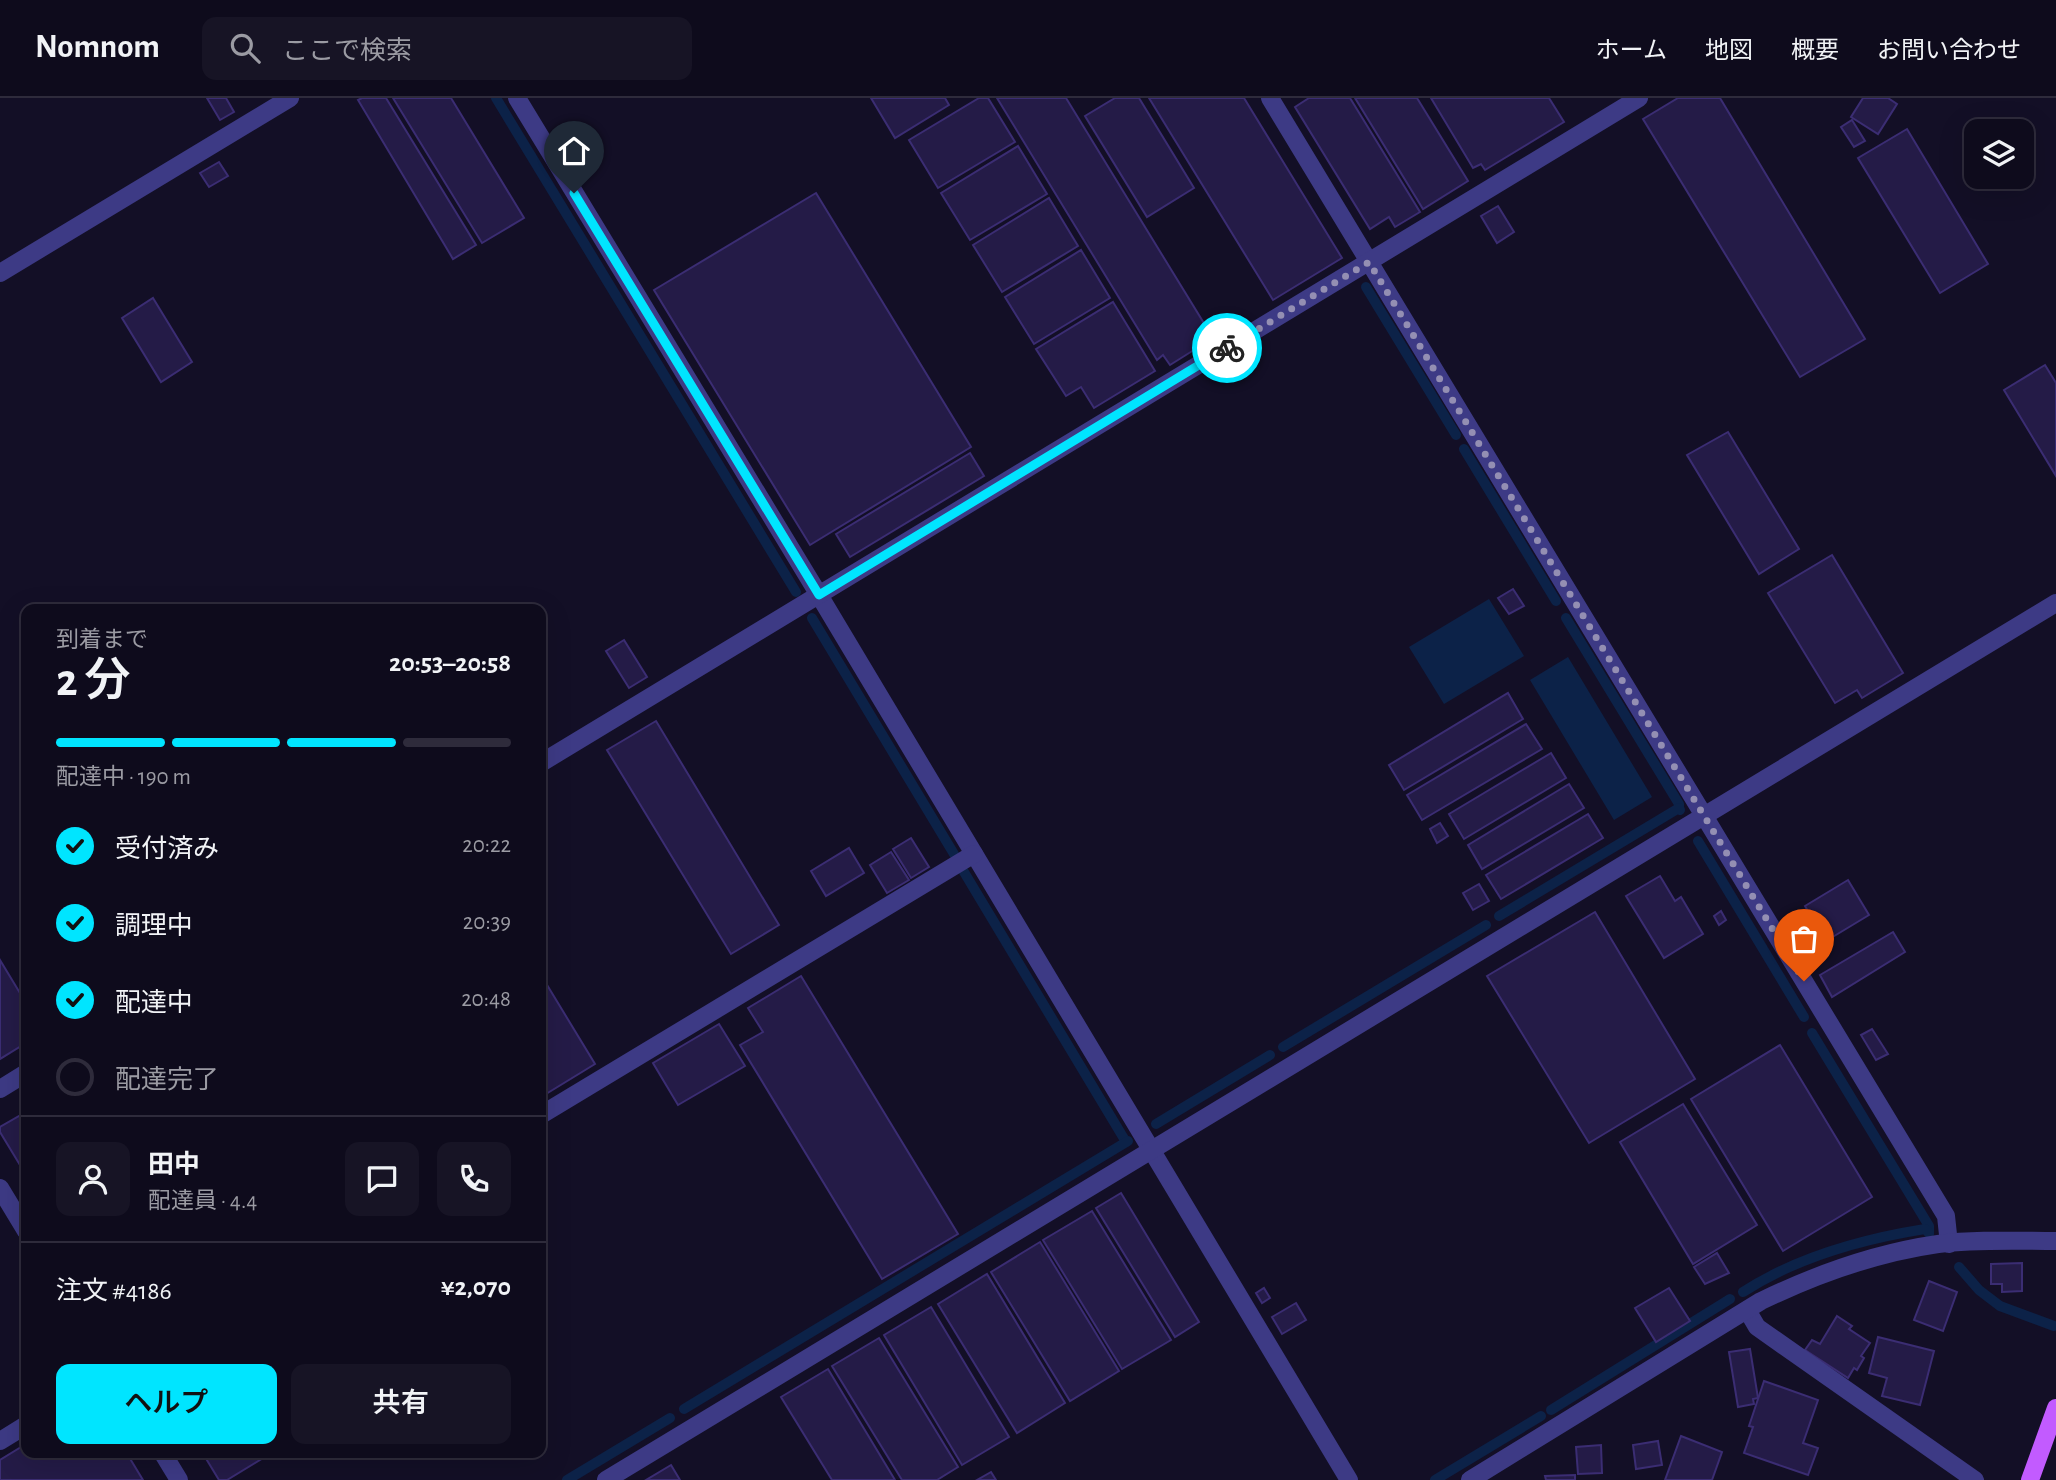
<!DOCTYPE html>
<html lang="ja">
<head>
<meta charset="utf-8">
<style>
  :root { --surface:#0e0b1c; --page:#171425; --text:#f1f3f6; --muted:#9b9ba3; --line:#2e2b3b; --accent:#00e5ff }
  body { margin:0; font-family:"Alegreya Sans","Noto Sans JP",sans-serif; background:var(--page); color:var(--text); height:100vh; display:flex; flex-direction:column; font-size:26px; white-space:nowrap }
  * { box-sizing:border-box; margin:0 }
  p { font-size:23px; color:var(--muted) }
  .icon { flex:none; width:38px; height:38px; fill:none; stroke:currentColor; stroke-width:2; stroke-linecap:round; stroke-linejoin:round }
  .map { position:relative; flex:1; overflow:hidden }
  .details { position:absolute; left:21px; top:506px; width:525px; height:854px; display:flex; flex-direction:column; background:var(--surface); border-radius:14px; box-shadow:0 7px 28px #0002,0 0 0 2px var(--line) }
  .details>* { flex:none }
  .tools { position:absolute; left:1964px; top:21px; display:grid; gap:14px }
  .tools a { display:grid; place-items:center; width:70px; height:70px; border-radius:14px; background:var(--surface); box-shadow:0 7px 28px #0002,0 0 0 2px var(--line); font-size:35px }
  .pin { position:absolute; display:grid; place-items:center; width:60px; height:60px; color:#fff; margin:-72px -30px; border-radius:50% 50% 50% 0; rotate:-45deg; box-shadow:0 0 7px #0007 }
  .pin .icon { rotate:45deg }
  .courier { position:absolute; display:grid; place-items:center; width:70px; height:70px; margin:-35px; border:5px solid #00e5ff; border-radius:50%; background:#fff; color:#222; box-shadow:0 2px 9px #0007 }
  .headline em { font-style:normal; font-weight:600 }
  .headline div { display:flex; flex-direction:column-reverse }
  .headline { display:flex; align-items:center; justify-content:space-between; height:119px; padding:0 35px }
  h1 { font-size:46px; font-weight:600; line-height:52px }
  .bar { display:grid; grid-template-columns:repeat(4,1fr); gap:10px 7px; align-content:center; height:84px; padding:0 35px }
  .bar i { height:9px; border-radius:5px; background:var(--line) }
  .bar .active { background:var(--accent) }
  .bar p { grid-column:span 4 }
  .line { display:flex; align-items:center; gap:18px; padding:0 35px; border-top:2px solid var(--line) }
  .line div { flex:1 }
  .round { display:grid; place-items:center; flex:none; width:74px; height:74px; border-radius:14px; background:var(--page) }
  ol { padding:0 35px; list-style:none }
  li { display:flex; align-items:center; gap:21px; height:77px }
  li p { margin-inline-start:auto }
  li .icon { padding:7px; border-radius:50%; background:var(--accent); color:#111; stroke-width:4 }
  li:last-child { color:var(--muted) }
  li i { width:38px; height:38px; border:4px solid var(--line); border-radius:50% }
  .button { display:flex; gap:14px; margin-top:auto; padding:14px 35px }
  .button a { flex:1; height:80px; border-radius:14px; background:var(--accent); color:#111; font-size:28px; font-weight:600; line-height:80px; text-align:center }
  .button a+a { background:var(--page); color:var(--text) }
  header { display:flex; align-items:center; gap:42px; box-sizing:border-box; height:98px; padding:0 35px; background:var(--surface); border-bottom:2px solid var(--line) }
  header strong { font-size:33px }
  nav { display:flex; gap:38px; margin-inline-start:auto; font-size:24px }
  .search { width:490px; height:63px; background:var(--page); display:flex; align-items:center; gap:18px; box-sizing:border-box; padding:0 24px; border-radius:14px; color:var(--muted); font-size:26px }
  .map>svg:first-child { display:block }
  .water { fill:#0c2248 }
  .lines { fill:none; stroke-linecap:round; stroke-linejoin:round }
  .stream { stroke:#0c2248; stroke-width:10 }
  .building { fill:#241b47; stroke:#3b2d73; stroke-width:2 }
  .minor { stroke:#3d3a85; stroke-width:18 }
  .major { stroke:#c25bff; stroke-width:18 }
  .done { stroke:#948fb3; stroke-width:7; stroke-dasharray:0 12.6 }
  .route { stroke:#00e5ff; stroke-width:9 }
</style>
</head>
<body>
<header>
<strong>Nomnom</strong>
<div class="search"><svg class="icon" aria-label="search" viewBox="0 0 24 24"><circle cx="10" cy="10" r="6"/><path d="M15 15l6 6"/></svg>ここで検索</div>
<nav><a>ホーム</a><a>地図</a><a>概要</a><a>お問い合わせ</a></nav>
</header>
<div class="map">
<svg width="2056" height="1382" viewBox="0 0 2056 1382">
  <rect width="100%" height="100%" fill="#130f26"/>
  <g class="water">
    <path d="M 1489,501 L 1524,558 L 1444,606 L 1409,549 Z"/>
    <path d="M 1568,559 L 1652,699 L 1614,722 L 1530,582 Z"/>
  </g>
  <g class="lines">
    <g class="stream">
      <path d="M 496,0 L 796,494"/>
      <path d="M 1366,189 L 1456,337"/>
      <path d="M 1464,351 L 1556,503"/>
      <path d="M 812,520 L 954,756"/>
      <path d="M 1566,520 L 1679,706 L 1679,710"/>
      <path d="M 1698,743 L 1804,919"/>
      <path d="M 964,774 L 1126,1044"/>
      <path d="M 1499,818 L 1679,710 L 1680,712"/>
      <path d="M 1812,935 L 1929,1128 L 1929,1135"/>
      <path d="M 1283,949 L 1486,827"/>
      <path d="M 1156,1026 L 1270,957"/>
      <path d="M 1959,1169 L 1979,1192 L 2000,1208 L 2054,1228"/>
      <path d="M 1743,1194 C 1797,1159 1862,1141 1925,1131 L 1929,1135"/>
      <path d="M 684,1311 L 1128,1043"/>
      <path d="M 1551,1312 L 1730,1201"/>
      <path d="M 567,1382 L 670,1320"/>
      <path d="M 1435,1382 L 1541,1318"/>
    </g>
  </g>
  <g class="building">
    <path d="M 207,0 L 226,0 L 234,14 L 220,22 Z"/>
    <path d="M 362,0 L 386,0 L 476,147 L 453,161 L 358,2 Z"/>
    <path d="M 393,0 L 451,0 L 524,120 L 482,145 Z"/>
    <path d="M 871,0 L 945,0 L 949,7 L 895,40 Z"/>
    <path d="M 979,0 L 988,0 L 1015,44 L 938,90 L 909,42 Z"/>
    <path d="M 997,0 L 1066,0 L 1213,240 L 1170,267 L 1163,257 L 1157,262 Z"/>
    <path d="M 1115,0 L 1139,0 L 1194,90 L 1147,119 L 1085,18 Z"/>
    <path d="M 1149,0 L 1244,0 L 1342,160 L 1273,202 Z"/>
    <path d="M 1309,0 L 1350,0 L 1420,114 L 1395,129 L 1389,119 L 1370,131 L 1295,9 Z"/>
    <path d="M 1355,0 L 1417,0 L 1468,83 L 1423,111 Z"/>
    <path d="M 1431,0 L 1549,0 L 1564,24 L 1485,72 L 1481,66 L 1473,70 Z"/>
    <path d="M 1678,0 L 1720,0 L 1865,241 L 1800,279 L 1643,21 Z"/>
    <path d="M 1863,0 L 1888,0 L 1897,6 L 1878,36 L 1851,19 Z"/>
    <path d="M 1852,22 L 1865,43 L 1854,49 L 1841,29 Z"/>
    <path d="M 1907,31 L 1988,166 L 1940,195 L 1858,60 Z"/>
    <path d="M 1018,48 L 1047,96 L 970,142 L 941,95 Z"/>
    <path d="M 219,64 L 228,78 L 209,89 L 200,75 Z"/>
    <path d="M 816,95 L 971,349 L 810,447 L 654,192 Z"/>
    <path d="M 1049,100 L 1078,148 L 1002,194 L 973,147 Z"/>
    <path d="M 1498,108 L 1514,134 L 1497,145 L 1481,118 Z"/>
    <path d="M 1081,152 L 1110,200 L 1034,246 L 1005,199 Z"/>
    <path d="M 153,200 L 192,264 L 161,284 L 122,220 Z"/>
    <path d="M 1113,204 L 1155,273 L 1094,310 L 1081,289 L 1066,298 L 1036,251 Z"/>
    <path d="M 2045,267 L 2056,285 L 2056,378 L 2004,292 Z"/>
    <path d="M 1728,334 L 1799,451 L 1759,476 L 1687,357 Z"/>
    <path d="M 970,355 L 984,378 L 850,459 L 836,436 Z"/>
    <path d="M 1832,457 L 1903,575 L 1862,600 L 1857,592 L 1835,605 L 1768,495 Z"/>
    <path d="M 1513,491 L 1524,508 L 1509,516 L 1498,500 Z"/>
    <path d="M 624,542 L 647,579 L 629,590 L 606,553 Z"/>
    <path d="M 1508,595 L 1523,621 L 1404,692 L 1389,667 Z"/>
    <path d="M 656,623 L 779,827 L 731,856 L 607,652 Z"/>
    <path d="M 1526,626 L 1542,651 L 1422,722 L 1407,697 Z"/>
    <path d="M 1551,655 L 1566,680 L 1464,741 L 1449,716 Z"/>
    <path d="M 1569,686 L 1584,710 L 1482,771 L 1468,747 Z"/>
    <path d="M 1588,716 L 1603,740 L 1501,801 L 1486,777 Z"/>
    <path d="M 1440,725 L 1448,738 L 1437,745 L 1430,731 Z"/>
    <path d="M 911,740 L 929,769 L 911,780 L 893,751 Z"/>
    <path d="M 849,750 L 864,775 L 826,798 L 811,773 Z"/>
    <path d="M 891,754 L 909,782 L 887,795 L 870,767 Z"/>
    <path d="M 1660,778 L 1675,803 L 1681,799 L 1703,836 L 1664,860 L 1626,798 Z"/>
    <path d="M 1848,782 L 1869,817 L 1826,843 L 1805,808 Z"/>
    <path d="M 1479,786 L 1489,803 L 1473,812 L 1463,795 Z"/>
    <path d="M 1721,813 L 1726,822 L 1719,827 L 1714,818 Z"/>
    <path d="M 1595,814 L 1695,981 L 1589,1045 L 1487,878 Z"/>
    <path d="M 1893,834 L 1905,854 L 1832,899 L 1820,877 Z"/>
    <path d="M 0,862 L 26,905 L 26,945 L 0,961 Z"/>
    <path d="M 541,877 L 595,966 L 541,999 Z"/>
    <path d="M 801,878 L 958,1136 L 882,1181 L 740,947 L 763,934 L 748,910 Z"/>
    <path d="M 719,926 L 745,968 L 678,1007 L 653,965 Z"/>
    <path d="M 1872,931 L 1888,956 L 1876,962 L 1861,937 Z"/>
    <path d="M 1780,947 L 1872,1099 L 1783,1153 L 1691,1001 Z"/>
    <path d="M 1683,1006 L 1757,1127 L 1693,1166 L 1620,1044 Z"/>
    <path d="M 26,1014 L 26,1077 L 0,1034 L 0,1029 Z"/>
    <path d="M 1121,1095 L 1199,1224 L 1175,1239 L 1096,1110 Z"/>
    <path d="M 1092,1113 L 1171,1242 L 1122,1271 L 1043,1142 Z"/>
    <path d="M 1040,1144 L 1119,1273 L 1070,1303 L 991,1174 Z"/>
    <path d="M 1717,1155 L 1729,1175 L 1705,1186 L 1694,1169 Z"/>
    <path d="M 2022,1165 L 2022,1193 L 2002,1194 L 2002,1186 L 1991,1186 L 1991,1166 Z"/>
    <path d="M 987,1176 L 1065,1305 L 1017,1335 L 938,1206 Z"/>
    <path d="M 1929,1183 L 1957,1194 L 1943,1233 L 1914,1222 Z"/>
    <path d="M 1264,1190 L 1270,1200 L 1262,1205 L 1256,1195 Z"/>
    <path d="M 1669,1190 L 1690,1223 L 1656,1244 L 1635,1210 Z"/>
    <path d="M 1296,1205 L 1306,1222 L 1282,1236 L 1272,1219 Z"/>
    <path d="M 931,1209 L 1009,1339 L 962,1367 L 884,1237 Z"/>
    <path d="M 1837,1218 L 1852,1228 L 1849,1231 L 1870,1245 L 1861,1258 L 1864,1260 L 1857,1272 L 1854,1270 L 1848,1280 L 1805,1252 L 1812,1242 L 1820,1246 Z"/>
    <path d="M 1878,1239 L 1934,1253 L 1920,1307 L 1882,1298 L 1887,1280 L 1869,1275 Z"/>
    <path d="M 879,1240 L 958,1369 L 937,1382 L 902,1382 L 832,1268 Z"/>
    <path d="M 1750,1251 L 1758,1300 L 1753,1301 L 1754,1306 L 1738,1309 L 1729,1254 Z"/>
    <path d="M 828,1271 L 895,1382 L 832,1382 L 781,1299 Z"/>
    <path d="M 1764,1283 L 1818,1302 L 1803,1345 L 1818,1350 L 1808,1377 L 1744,1355 L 1753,1329 L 1749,1328 Z"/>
    <path d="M 1681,1338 L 1722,1354 L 1712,1382 L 1665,1382 Z"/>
    <path d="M 1658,1343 L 1662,1367 L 1636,1371 L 1633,1347 Z"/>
    <path d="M 26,1346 L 26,1354 L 126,1354 L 143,1382 L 0,1382 L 0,1362 Z"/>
    <path d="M 1601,1347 L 1602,1375 L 1578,1376 L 1576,1349 Z"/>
    <path d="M 202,1354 L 273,1354 L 227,1382 L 219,1382 Z"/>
    <path d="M 671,1367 L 680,1382 L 646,1382 Z"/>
    <path d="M 991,1374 L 996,1382 L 977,1382 Z"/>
    <path d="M 1575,1377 L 1575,1382 L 1546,1382 L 1545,1378 Z"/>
  </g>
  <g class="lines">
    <g class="minor">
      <path d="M 517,0 L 819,497 L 1349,1382"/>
      <path d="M 1270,0 L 1946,1118 L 1949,1146"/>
      <path d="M 0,175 L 290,0"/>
      <path d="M 541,665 L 1639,0"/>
      <path d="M 0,991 L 26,975"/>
      <path d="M 541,1017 L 974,756"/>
      <path d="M 0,1090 L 26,1133"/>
      <path d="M 1747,1212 L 1757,1229 L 1975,1382"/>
      <path d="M 0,1343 L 26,1327"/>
      <path d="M 162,1354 L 179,1382"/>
      <path d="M 606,1382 L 2056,505"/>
      <path d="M 1470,1382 L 1761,1203 C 1817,1176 1875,1155 1938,1146 C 1977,1141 2017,1143 2056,1143"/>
    </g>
    <path class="major" d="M 2030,1382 L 2056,1310"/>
  </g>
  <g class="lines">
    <path class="done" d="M 1227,250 L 1369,164 L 1804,883"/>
    <path class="route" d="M 574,95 L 819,497 L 1227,250"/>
  </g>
</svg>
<div class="tools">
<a><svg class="icon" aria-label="layers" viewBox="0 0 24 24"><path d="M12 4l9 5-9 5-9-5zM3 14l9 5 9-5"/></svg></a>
</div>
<div class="pin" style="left:1804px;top:883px;background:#ea580c"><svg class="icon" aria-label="bag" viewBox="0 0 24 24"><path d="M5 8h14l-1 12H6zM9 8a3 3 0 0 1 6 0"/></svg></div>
<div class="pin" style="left:574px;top:95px;background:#1f2937"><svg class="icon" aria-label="home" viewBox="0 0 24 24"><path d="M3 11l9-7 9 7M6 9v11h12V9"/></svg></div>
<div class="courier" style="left:1227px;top:250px"><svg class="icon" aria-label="bike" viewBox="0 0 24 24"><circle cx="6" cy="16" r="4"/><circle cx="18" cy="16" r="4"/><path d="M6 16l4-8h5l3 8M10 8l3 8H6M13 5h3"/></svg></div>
<section class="details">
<div class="headline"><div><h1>2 分</h1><p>到着まで</p></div><em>20:53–20:58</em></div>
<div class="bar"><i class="active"></i><i class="active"></i><i class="active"></i><i></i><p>配達中 · 190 m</p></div>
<ol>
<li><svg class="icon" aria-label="check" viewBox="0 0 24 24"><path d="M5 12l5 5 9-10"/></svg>受付済み<p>20:22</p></li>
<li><svg class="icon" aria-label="check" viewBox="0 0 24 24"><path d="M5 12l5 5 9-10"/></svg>調理中<p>20:39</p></li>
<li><svg class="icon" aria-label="check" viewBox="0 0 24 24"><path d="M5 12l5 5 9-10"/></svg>配達中<p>20:48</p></li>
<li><i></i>配達完了</li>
</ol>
<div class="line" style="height:126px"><a class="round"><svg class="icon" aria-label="person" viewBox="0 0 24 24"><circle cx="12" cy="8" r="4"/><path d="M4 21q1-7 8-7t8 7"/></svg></a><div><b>田中</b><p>配達員 · 4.4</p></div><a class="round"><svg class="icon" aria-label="chat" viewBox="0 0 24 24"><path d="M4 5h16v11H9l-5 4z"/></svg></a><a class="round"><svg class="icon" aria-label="phone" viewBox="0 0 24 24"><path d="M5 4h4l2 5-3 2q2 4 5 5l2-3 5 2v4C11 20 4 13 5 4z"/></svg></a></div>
<div class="line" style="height:91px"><div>注文 #4186</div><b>¥2,070</b></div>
<div class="button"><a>ヘルプ</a><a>共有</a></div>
</section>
</div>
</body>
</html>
